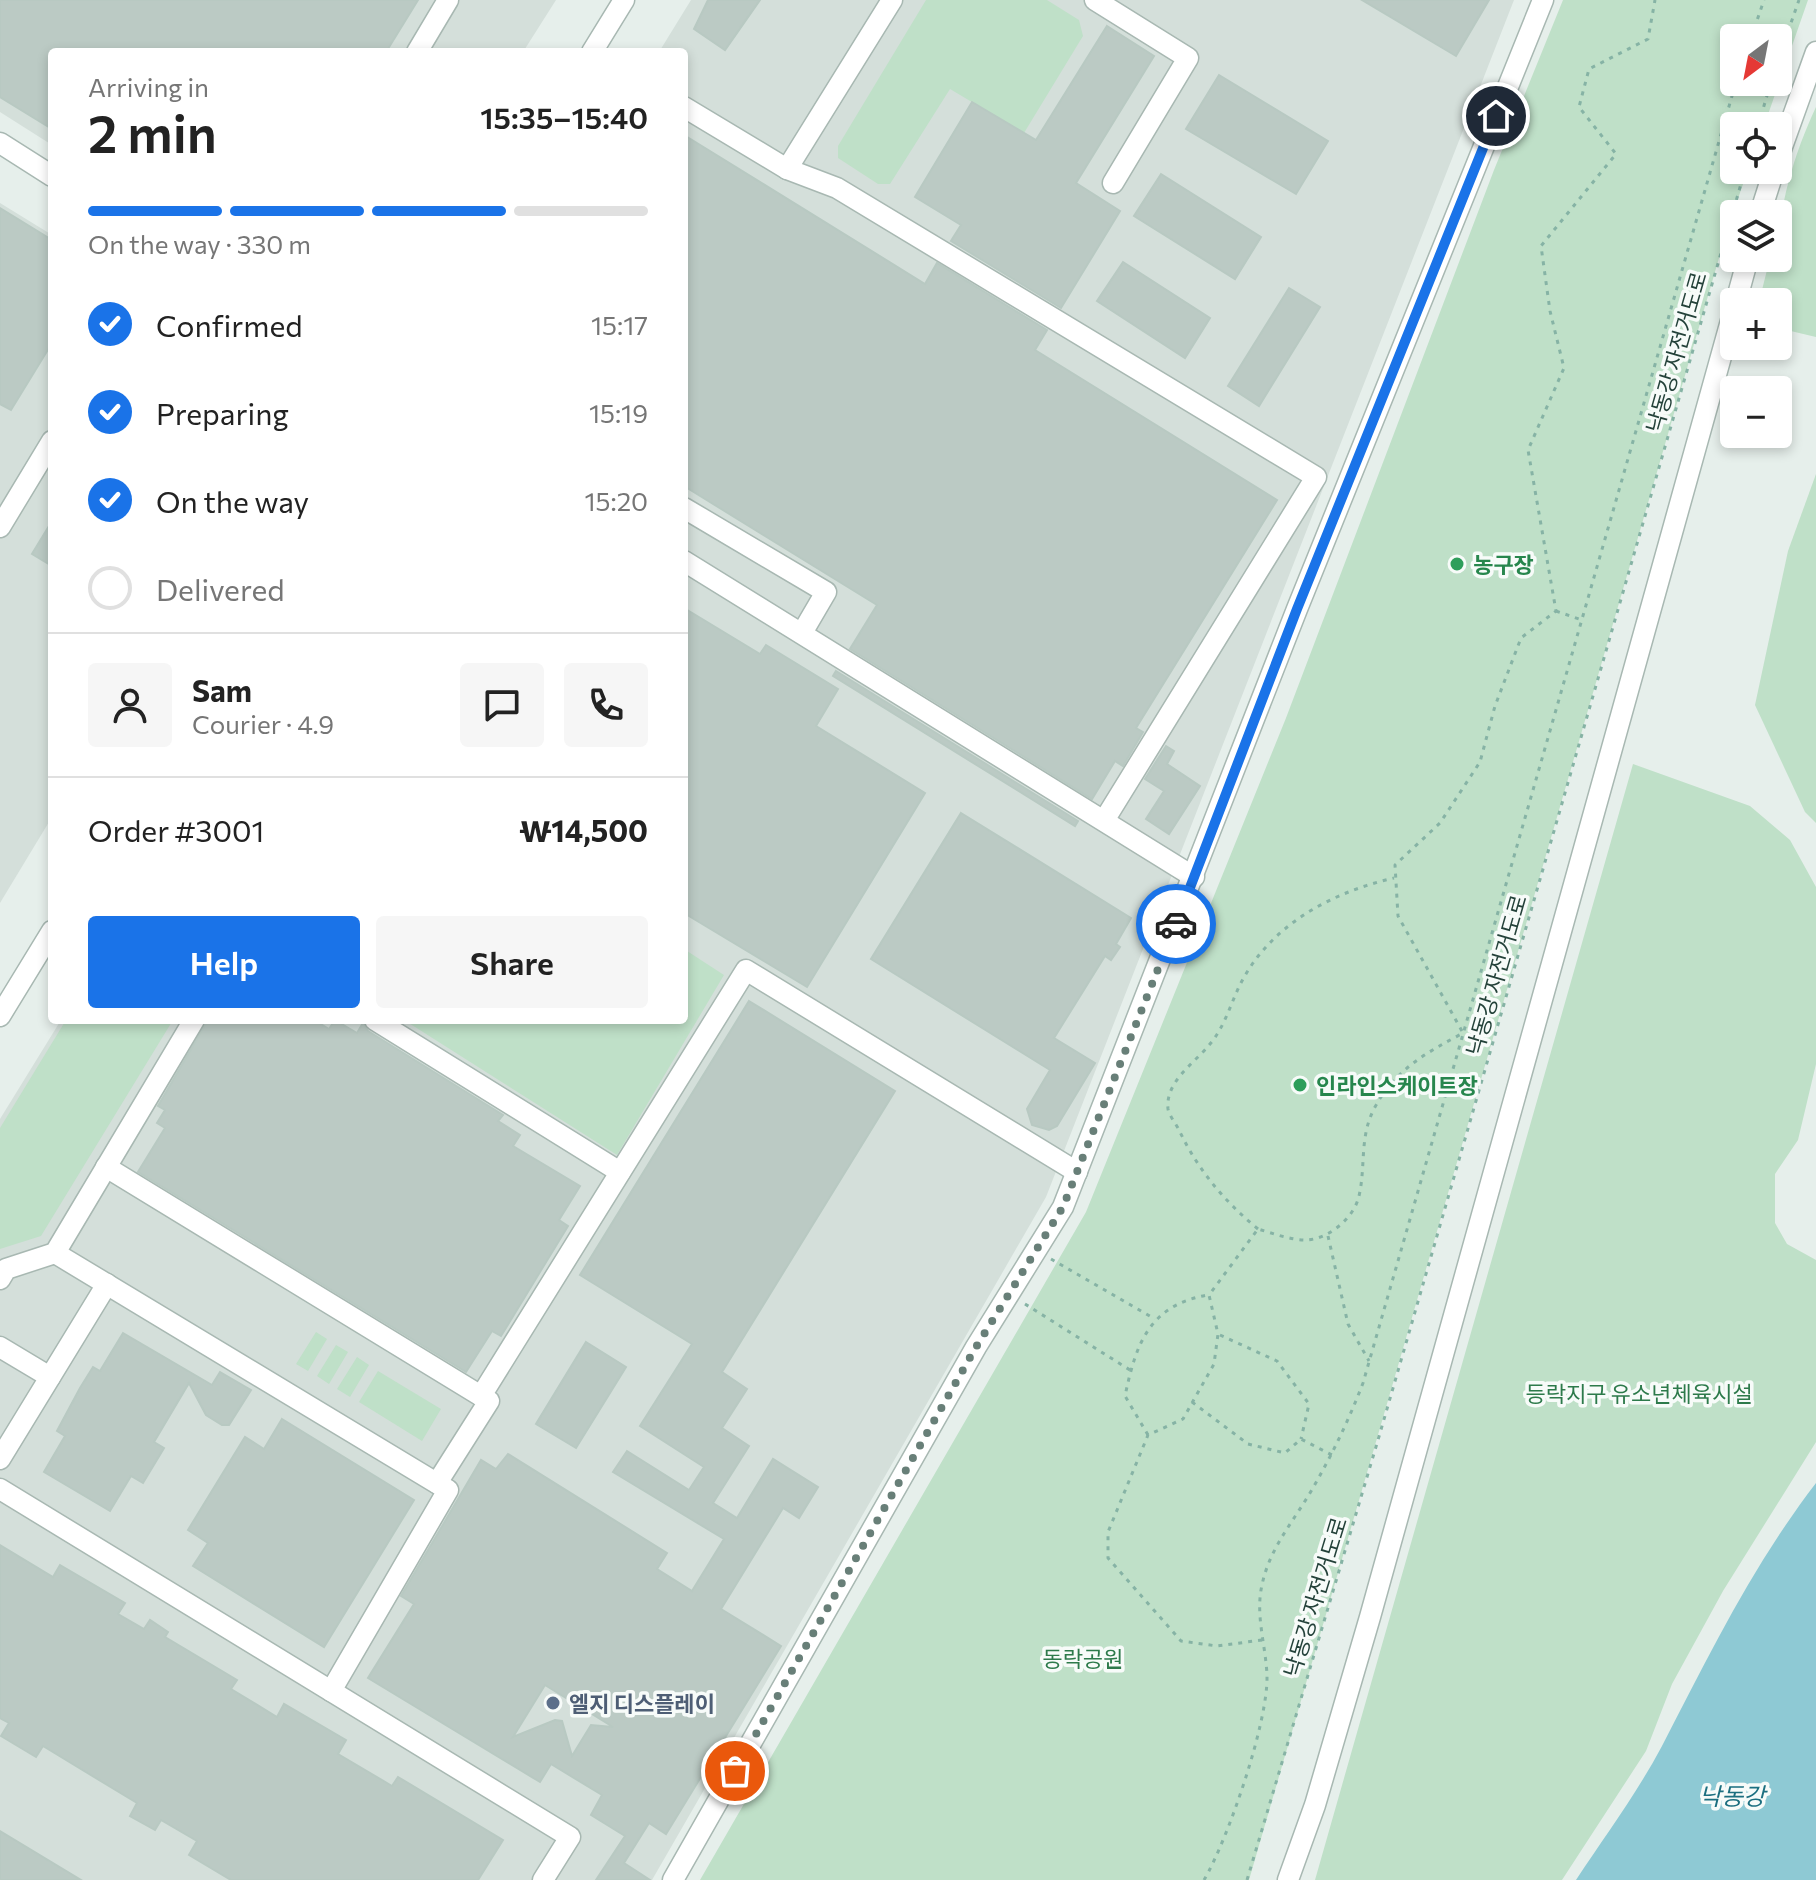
<!DOCTYPE html>
<html lang="en">
<head>
<meta charset="utf-8">
<style>
  :root { --surface:#fff; --page:#f6f6f6; --text:#222; --muted:#767676; --line:#e0e0e0; --accent:#1a73e8 }
  body { margin:0; font-family:Commissioner,"Noto Sans KR",sans-serif; background:var(--page); color:var(--text); height:100vh; display:flex; flex-direction:column; font-size:30px; white-space:nowrap }
  * { box-sizing:border-box; margin:0 }
  p { font-size:26px; color:var(--muted) }
  .icon { flex:none; width:44px; height:44px; fill:none; stroke:currentColor; stroke-width:2; stroke-linecap:round; stroke-linejoin:round }
  .map { position:relative; flex:1; overflow:hidden }
  .details { position:absolute; left:48px; top:48px; width:640px; height:976px; display:flex; flex-direction:column; background:var(--surface); border-radius:8px; box-shadow:0 4px 12px #0003 }
  .details>* { flex:none }
  .needle { width:52px; rotate:212deg }
  .tools { position:absolute; left:1720px; top:24px; display:grid; gap:16px }
  .tools a { display:grid; place-items:center; width:72px; height:72px; border-radius:8px; background:var(--surface); box-shadow:0 4px 12px #0003; font-size:40px }
  .pin { position:absolute; display:grid; place-items:center; width:68px; height:68px; color:#fff; margin:-34px; border:4px solid #fff; border-radius:50%; box-shadow:0 2px 8px #0007 }
  .courier { position:absolute; display:grid; place-items:center; width:80px; height:80px; margin:-40px; border:6px solid #1a73e8; border-radius:50%; background:#fff; color:#222; box-shadow:0 2px 10px #0007 }
  .head em { font-style:normal; font-weight:600 }
  .head div { display:flex; flex-direction:column-reverse }
  .head { display:flex; align-items:center; justify-content:space-between; height:136px; padding:0 40px }
  h1 { font-size:52px; font-weight:600; line-height:60px }
  .bar { display:grid; grid-template-columns:repeat(4,1fr); gap:12px 8px; align-content:center; height:96px; padding:0 40px }
  .bar i { height:10px; border-radius:6px; background:var(--line) }
  .bar .current { background:var(--accent) }
  .bar p { grid-column:span 4 }
  .line { display:flex; align-items:center; gap:20px; padding:0 40px; border-top:2px solid var(--line) }
  .line div { flex:1 }
  .round { display:grid; place-items:center; flex:none; width:84px; height:84px; border-radius:8px; background:var(--page) }
  ol { padding:0 40px; list-style:none }
  li { display:flex; align-items:center; gap:24px; height:88px }
  li p { margin-inline-start:auto }
  li .icon { padding:8px; border-radius:50%; background:var(--accent); color:#fff; stroke-width:4 }
  li:last-child { color:var(--muted) }
  li i { width:44px; height:44px; border:4px solid var(--line); border-radius:50% }
  .primary-button { display:flex; gap:16px; margin-top:auto; padding:16px 40px }
  .primary-button a { flex:1; height:92px; border-radius:8px; background:var(--accent); color:#fff; font-size:32px; font-weight:600; line-height:92px; text-align:center }
  .primary-button a+a { background:var(--page); color:var(--text) }
  .map>svg:first-child { display:block }
  .built { fill:#d4dfda }
  .green { fill:#bfe0c8; fill-rule:evenodd }
  .water { fill:#8ec9d4 }
  .building { fill:#bbcac4; stroke:#b8c9c2; stroke-width:2; fill-rule:evenodd }
  .lines { fill:none; stroke-linecap:round; stroke-linejoin:round }
  .minor-casing { stroke:#a8b8b2; stroke-width:23 }
  .path { stroke:#86b3a5; stroke-width:3; stroke-dasharray:4 6; stroke-linecap:butt }
  .minor { stroke:#fff; stroke-width:20 }
  .done { stroke:#687f78; stroke-width:8; stroke-dasharray:0 14.4 }
  .route { stroke:#1a73e8; stroke-width:10 }
  .leisure-dot { fill:#2e9e5b; stroke:#f7fbf9; stroke-width:3 }
  .service-dot { fill:#5c6f8a; stroke:#f7fbf9; stroke-width:3 }
  .labels { text-anchor:middle; dominant-baseline:central; stroke-width:7; stroke-linejoin:round; paint-order:stroke }
  .street-label { font-size:22px; fill:#24423a; stroke:#f7fbf9 }
  .leisure-label { font-size:22px; font-weight:bold; fill:#27864d; stroke:#f7fbf9; text-anchor:start }
  .park-label { font-size:22px; fill:#2d7a4b; stroke:#f7fbf9 }
  .service-label { font-size:22px; font-weight:bold; fill:#4e5e75; stroke:#f7fbf9; text-anchor:start }
  .water-label { font-size:24px; font-style:italic; fill:#1c6f80; stroke:#f7fbf9 }
</style>
</head>
<body>
<div class="map">
<svg width="1816" height="1880" viewBox="0 0 1816 1880">
  <rect width="100%" height="100%" fill="#e6efeb"/>
  <g class="built">
    <path d="M 0,0 L 556,0 L 523,52 L 52,52 L 52,145 L 0,112 Z"/>
    <path d="M 691,0 L 1514,0 L 1046,1197 L 652,1880 L 0,1880 L 0,1119 L 61,1020 L 684,1020 L 684,52 L 659,52 Z"/>
    <path d="M 0,203 L 52,235 L 52,817 L 0,903 Z"/>
  </g>
  <g class="green">
    <path d="M 926,0 L 1047,0 L 1079,20 L 1083,36 L 1024,133 L 950,89 L 890,184 L 878,184 L 838,158 L 838,146 Z"/>
    <path d="M 1563,0 L 1808,0 L 1764,126 L 1734,126 L 1734,170 L 1748,170 L 1728,227 L 1249,1880 L 700,1880 L 1086,1212 L 1286,718 L 1494,170 ZM 1734,38 L 1778,38 L 1778,82 L 1734,82 Z"/>
    <path d="M 1816,107 L 1816,337 L 1778,328 L 1778,302 L 1759,302 L 1770,258 L 1778,258 C 1778,207 1794,154 1816,107 Z"/>
    <path d="M 1816,474 L 1816,823 L 1805,812 L 1755,705 L 1788,551 Z"/>
    <path d="M 1633,764 L 1750,806 L 1790,840 L 1816,887 L 1816,1064 L 1798,1140 L 1775,1174 L 1775,1223 L 1787,1244 L 1816,1260 L 1816,1442 L 1723,1591 L 1672,1684 L 1646,1751 L 1562,1880 L 1315,1880 Z"/>
    <path d="M 684,949 L 724,975 L 617,1155 L 404,1020 L 684,1020 Z"/>
    <path d="M 66,1020 L 173,1020 L 41,1236 L 0,1249 L 0,1128 Z"/>
    <path d="M 316,1332 L 327,1339 L 308,1371 L 296,1364 Z"/>
    <path d="M 336,1345 L 348,1352 L 329,1384 L 317,1376 Z"/>
    <path d="M 357,1357 L 369,1365 L 350,1397 L 337,1389 Z"/>
    <path d="M 378,1371 L 441,1409 L 422,1441 L 359,1402 Z"/>
  </g>
  <path class="water" d="M 1816,1483 L 1816,1880 L 1576,1880 C 1605,1836 1637,1793 1662,1746 C 1709,1655 1753,1565 1816,1483 Z"/>
  <g class="building">
    <path d="M 0,0 L 418,0 L 386,52 L 52,52 L 52,129 L 0,97 Z"/>
    <path d="M 708,0 L 760,0 L 725,50 L 694,29 Z"/>
    <path d="M 1362,0 L 1489,0 L 1456,56 Z"/>
    <path d="M 1107,26 L 1154,56 L 1076,183 L 1120,211 L 1061,308 L 951,241 L 961,225 L 915,197 L 972,102 L 1036,140 Z"/>
    <path d="M 1219,75 L 1328,141 L 1296,194 L 1186,129 Z"/>
    <path d="M 684,135 L 925,284 L 937,263 L 1047,330 L 1035,350 L 1277,500 L 1136,728 L 1143,732 L 1123,766 L 1115,761 L 1092,799 L 850,649 L 877,605 L 684,486 Z"/>
    <path d="M 1161,174 L 1261,237 L 1235,279 L 1134,216 Z"/>
    <path d="M 0,208 L 52,240 L 52,343 L 11,410 L 0,404 Z"/>
    <path d="M 1123,262 L 1210,318 L 1185,358 L 1097,301 Z"/>
    <path d="M 1289,288 L 1320,307 L 1259,406 L 1228,386 Z"/>
    <path d="M 52,521 L 52,566 L 32,554 Z"/>
    <path d="M 684,608 L 760,654 L 766,645 L 838,689 L 816,726 L 925,793 L 807,987 L 684,913 Z"/>
    <path d="M 836,671 L 1078,821 L 1075,826 L 833,676 Z"/>
    <path d="M 1166,746 L 1174,751 L 1167,764 L 1200,786 L 1169,834 L 1146,819 L 1164,791 L 1145,779 Z"/>
    <path d="M 961,813 L 1131,918 L 1116,944 L 1120,947 L 1111,960 L 1105,956 L 1054,1038 L 1095,1063 L 1057,1126 L 1049,1130 L 1032,1125 L 1027,1109 L 1050,1070 L 871,959 Z"/>
    <path d="M 749,1001 L 895,1091 L 722,1372 L 747,1389 L 722,1428 L 749,1446 L 713,1503 L 737,1518 L 773,1459 L 818,1487 L 799,1518 L 783,1508 L 721,1609 L 781,1646 L 666,1834 L 649,1823 L 624,1863 L 650,1880 L 596,1880 L 625,1836 L 591,1815 L 602,1795 L 551,1764 L 540,1782 L 368,1678 L 414,1604 L 401,1596 L 481,1460 L 496,1469 L 508,1454 L 667,1553 L 657,1569 L 692,1591 L 724,1539 L 613,1472 L 627,1451 L 689,1490 L 704,1467 L 640,1426 L 692,1344 L 580,1275 ZM 545,1685 L 574,1703 L 613,1727 L 591,1725 L 572,1756 L 562,1721 L 555,1720 L 513,1737 Z"/>
    <path d="M 208,1020 L 314,1020 L 329,1029 L 335,1020 L 357,1033 L 363,1023 L 368,1031 L 503,1115 L 498,1121 L 520,1135 L 513,1146 L 580,1186 L 559,1220 L 568,1226 L 501,1336 L 492,1331 L 466,1372 L 138,1172 L 165,1128 L 157,1123 L 165,1110 L 158,1106 Z"/>
    <path d="M 123,1333 L 212,1385 L 220,1372 L 251,1390 L 229,1425 L 222,1425 L 206,1415 L 189,1383 L 154,1442 L 164,1448 L 143,1483 L 131,1476 L 110,1511 L 44,1472 L 65,1436 L 57,1431 L 80,1388 L 93,1367 L 100,1371 Z"/>
    <path d="M 586,1342 L 626,1367 L 576,1448 L 536,1424 Z"/>
    <path d="M 282,1419 L 414,1500 L 324,1647 L 193,1566 L 208,1543 L 188,1530 L 245,1437 L 264,1449 Z"/>
    <path d="M 0,1545 L 53,1577 L 60,1565 L 125,1603 L 118,1614 L 144,1629 L 150,1620 L 168,1632 L 165,1637 L 237,1680 L 231,1689 L 277,1717 L 284,1704 L 346,1740 L 338,1754 L 392,1786 L 398,1777 L 503,1840 L 478,1880 L 231,1880 L 189,1855 L 197,1841 L 161,1820 L 155,1830 L 130,1816 L 137,1803 L 43,1746 L 36,1757 L 1,1736 L 9,1723 L 0,1718 Z"/>
    <path d="M 0,1831 L 81,1880 L 0,1880 Z"/>
  </g>
  <g class="lines">
    <defs>
      <g id="minor">
        <path d="M 1095,0 L 1188,58 L 1113,183"/>
        <path d="M 417,52 L 448,0"/>
        <path d="M 592,52 L 624,0"/>
        <path d="M 684,107 L 787,169 L 837,188 L 1316,477 L 1105,819"/>
        <path d="M 0,143 L 52,176"/>
        <path d="M 1778,158 L 1816,52"/>
        <path d="M 787,169 L 892,0"/>
        <path d="M 1760,214 L 1774,170"/>
        <path d="M 1736,302 L 1748,258"/>
        <path d="M 684,508 L 826,592 L 802,633"/>
        <path d="M 0,527 L 52,441"/>
        <path d="M 684,561 L 1194,877"/>
        <path d="M 0,1016 L 52,931"/>
        <path d="M 375,1020 L 620,1172"/>
        <path d="M 106,1167 L 481,1396"/>
        <path d="M 55,1253 L 448,1490 L 331,1691"/>
        <path d="M 0,1279 L 6,1269 L 55,1253 L 194,1020"/>
        <path d="M 0,1347 L 50,1377"/>
        <path d="M 0,1459 L 107,1284"/>
        <path d="M 437,1483 L 489,1401 L 481,1396 L 746,970 L 1077,1172"/>
        <path d="M 0,1489 L 570,1837 L 543,1880"/>
        <path d="M 673,1880 L 976,1347 L 1063,1207 L 1297,609 L 1543,0"/>
        <path d="M 1288,1880 L 1315,1805 L 1370,1617 L 1734,310"/>
      </g>
    </defs>
    <use href="#minor" class="minor-casing"/>
    <g class="path">
      <path d="M 1751,38 L 1764,0"/>
      <path d="M 1778,60 L 1799,0"/>
      <path d="M 1758,126 L 1771,82"/>
      <path d="M 1556,611 L 1579,619"/>
      <path d="M 1258,1229 C 1224,1201 1198,1170 1179,1130 C 1176,1124 1169,1115 1168,1109 C 1165,1081 1196,1062 1210,1044 C 1226,1025 1231,1001 1243,979 C 1274,923 1333,892 1394,878"/>
      <path d="M 1328,1236 L 1348,1324 L 1369,1361"/>
      <path d="M 1051,1259 L 1155,1319"/>
      <path d="M 1025,1304 L 1130,1370"/>
      <path d="M 1220,1335 L 1277,1361 L 1309,1404 L 1301,1439"/>
      <path d="M 1192,1402 L 1248,1444 L 1285,1453 L 1301,1439 L 1332,1455"/>
      <path d="M 1148,1435 L 1125,1396 C 1136,1344 1149,1305 1208,1295"/>
      <path d="M 1262,1640 L 1217,1646 L 1181,1641 L 1108,1558 L 1108,1532 L 1148,1435 L 1183,1419 L 1214,1364 L 1218,1334 L 1209,1295 L 1258,1229 C 1272,1233 1290,1240 1305,1240 C 1328,1240 1354,1218 1359,1196 C 1366,1166 1359,1136 1375,1107 C 1396,1069 1426,1053 1463,1033 L 1398,916 L 1395,865 L 1440,823 L 1480,762 L 1495,706 L 1521,638 L 1556,611 L 1528,450 L 1564,368 L 1550,311 L 1541,246 L 1616,154 L 1579,107 L 1589,69 L 1648,39 L 1655,0"/>
      <path d="M 1204,1880 C 1228,1839 1268,1723 1267,1676 C 1266,1646 1255,1615 1262,1585 C 1269,1550 1292,1523 1310,1493 C 1331,1457 1348,1422 1363,1383 L 1736,82"/>
      <path d="M 1247,1880 L 1378,1440 L 1745,170"/>
    </g>
    <use href="#minor" class="minor"/>
  </g>
  <g class="lines">
    <path class="done" d="M 735,1771 L 976,1347 L 1063,1207 L 1176,924"/>
    <path class="route" d="M 1176,924 L 1297,609 L 1496,116"/>
  </g>
  <g class="leisure-dot">
    <circle cx="1457" cy="564" r="8"/>
    <circle cx="1300" cy="1085" r="8"/>
  </g>
  <circle class="service-dot" cx="553" cy="1703" r="8"/>
  <g class="labels">
    <g class="street-label">
      <text transform="translate(1676 352) rotate(-74)">낙동강 자전거도로</text>
      <text transform="translate(1496 975) rotate(-74)">낙동강 자전거도로</text>
      <text transform="translate(1315 1597) rotate(-73)">낙동강 자전거도로</text>
    </g>
    <g class="leisure-label">
      <text x="1473" y="564">농구장</text>
      <text x="1316" y="1085">인라인스케이트장</text>
    </g>
    <g class="park-label">
      <text x="1639" y="1393">등락지구 유소년체육시설</text>
      <text x="1083" y="1658">동락공원</text>
    </g>
    <g class="service-label">
      <text x="569" y="1703">엘지 디스플레이</text>
    </g>
    <g class="water-label">
      <text x="1732" y="1795">낙동강</text>
    </g>
  </g>
</svg>
<div class="tools">
<a><svg class="needle" viewBox="-14 -14 28 28"><path d="M0-13l5 13h-10z" fill="#e53935"/><path d="M0 13l5-13h-10z" fill="#767676"/></svg></a>
<a><svg class="icon" aria-label="locate" viewBox="0 0 24 24"><circle cx="12" cy="12" r="6"/><path d="M12 2v4M12 18v4M2 12h4M18 12h4"/></svg></a>
<a><svg class="icon" aria-label="layers" viewBox="0 0 24 24"><path d="M12 4l9 5-9 5-9-5zM3 14l9 5 9-5"/></svg></a>
<a>+</a>
<a>−</a>
</div>
<div class="pin" style="left:735px;top:1771px;background:#ea580c"><svg class="icon" aria-label="bag" viewBox="0 0 24 24"><path d="M5 8h14l-1 12H6zM9 8a3 3 0 0 1 6 0"/></svg></div>
<div class="pin" style="left:1496px;top:116px;background:#1f2937"><svg class="icon" aria-label="home" viewBox="0 0 24 24"><path d="M3 11l9-7 9 7M6 9v11h12V9"/></svg></div>
<div class="courier" style="left:1176px;top:924px"><svg class="icon" aria-label="car" viewBox="0 0 24 24"><path d="M5 17H2v-5l4-1 3-4h7l3 4 3 1v5h-3M9 17h6M6 11h13"/><circle cx="7" cy="17" r="2"/><circle cx="17" cy="17" r="2"/></svg></div>
<section class="details">
<div class="head"><div><h1>2 min</h1><p>Arriving in</p></div><em>15:35–15:40</em></div>
<div class="bar"><i class="current"></i><i class="current"></i><i class="current"></i><i></i><p>On the way · 330 m</p></div>
<ol>
<li><svg class="icon" aria-label="check" viewBox="0 0 24 24"><path d="M5 12l5 5 9-10"/></svg>Confirmed<p>15:17</p></li>
<li><svg class="icon" aria-label="check" viewBox="0 0 24 24"><path d="M5 12l5 5 9-10"/></svg>Preparing<p>15:19</p></li>
<li><svg class="icon" aria-label="check" viewBox="0 0 24 24"><path d="M5 12l5 5 9-10"/></svg>On the way<p>15:20</p></li>
<li><i></i>Delivered</li>
</ol>
<div class="line" style="height:144px"><a class="round"><svg class="icon" aria-label="person" viewBox="0 0 24 24"><circle cx="12" cy="8" r="4"/><path d="M4 21q1-7 8-7t8 7"/></svg></a><div><b>Sam</b><p>Courier · 4.9</p></div><a class="round"><svg class="icon" aria-label="chat" viewBox="0 0 24 24"><path d="M4 5h16v11H9l-5 4z"/></svg></a><a class="round"><svg class="icon" aria-label="phone" viewBox="0 0 24 24"><path d="M5 4h4l2 5-3 2q2 4 5 5l2-3 5 2v4C11 20 4 13 5 4z"/></svg></a></div>
<div class="line" style="height:104px"><div>Order #3001</div><b>₩14,500</b></div>
<div class="primary-button"><a>Help</a><a>Share</a></div>
</section>
</div>
</body>
</html>
